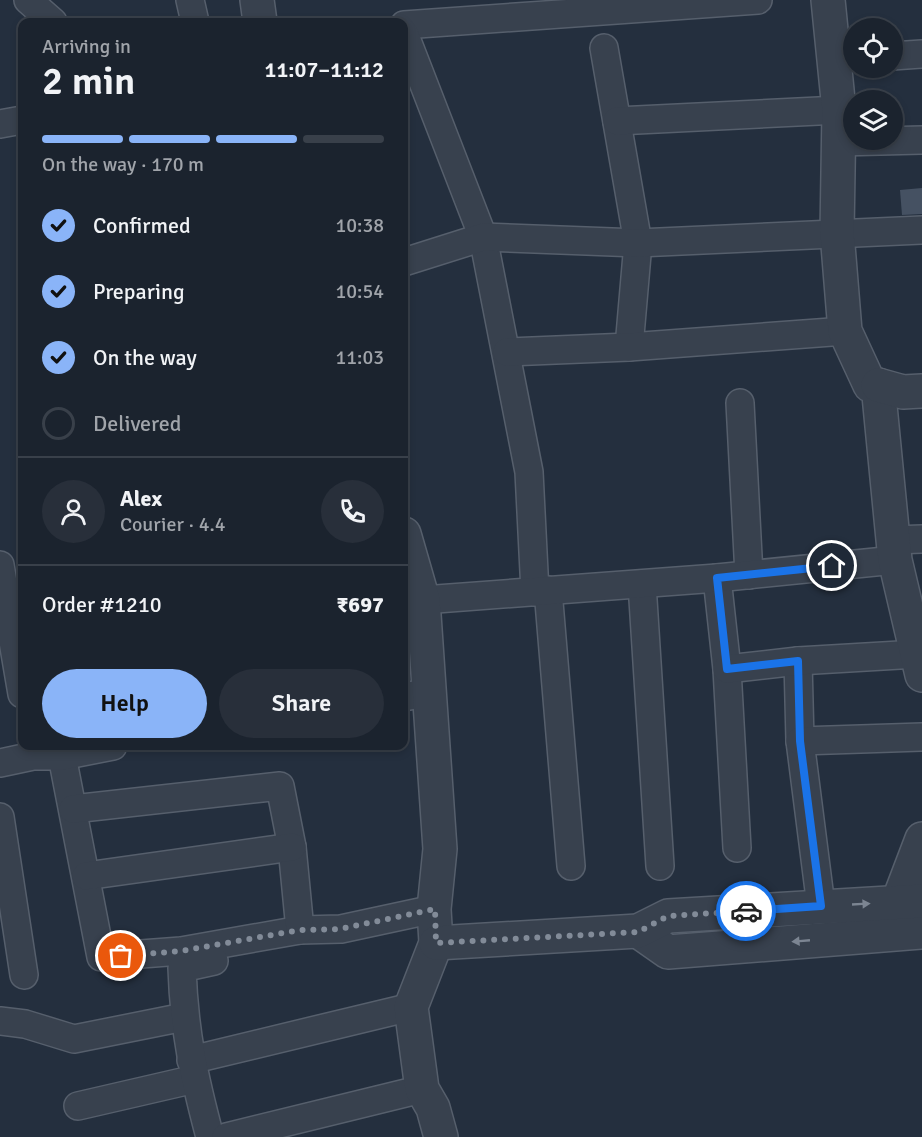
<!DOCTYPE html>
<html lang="en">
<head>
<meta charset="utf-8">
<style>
  :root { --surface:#1b232e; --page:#282f3a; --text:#f1f3f6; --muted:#a0a4aa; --line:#39404a; --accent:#8ab4f8 }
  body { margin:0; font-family:Signika,sans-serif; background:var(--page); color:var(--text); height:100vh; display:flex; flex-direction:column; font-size:22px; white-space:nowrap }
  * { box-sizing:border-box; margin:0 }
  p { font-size:20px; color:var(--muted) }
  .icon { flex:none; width:33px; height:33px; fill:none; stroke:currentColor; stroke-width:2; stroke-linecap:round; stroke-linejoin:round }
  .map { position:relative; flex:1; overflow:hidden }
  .drawer { position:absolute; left:18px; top:18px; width:390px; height:732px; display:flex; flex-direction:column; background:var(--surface); border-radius:12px; box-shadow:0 3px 9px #0003,0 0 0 2px var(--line) }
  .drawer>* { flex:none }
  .buttons { position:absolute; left:843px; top:18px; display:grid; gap:12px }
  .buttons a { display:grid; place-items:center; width:60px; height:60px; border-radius:50%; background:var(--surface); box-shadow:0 3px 9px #0003,0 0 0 2px var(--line); font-size:30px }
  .pin { position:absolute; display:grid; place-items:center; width:51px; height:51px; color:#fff; margin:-26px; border:3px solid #fff; border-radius:50%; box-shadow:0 2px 6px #0007 }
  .courier { position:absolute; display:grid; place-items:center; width:60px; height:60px; margin:-30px; border:4px solid #1a73e8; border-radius:50%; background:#fff; color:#222; box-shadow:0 2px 8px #0007 }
  .overview em { font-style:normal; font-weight:600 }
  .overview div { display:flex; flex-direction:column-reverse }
  .overview { display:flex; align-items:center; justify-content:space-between; height:102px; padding:0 24px }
  h1 { font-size:39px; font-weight:600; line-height:45px }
  .bar { display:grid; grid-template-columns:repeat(4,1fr); gap:9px 6px; align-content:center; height:72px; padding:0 24px }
  .bar i { height:8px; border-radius:4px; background:var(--line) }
  .bar .active { background:var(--accent) }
  .bar p { grid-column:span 4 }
  .line { display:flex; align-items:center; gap:15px; padding:0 24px; border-top:2px solid var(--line) }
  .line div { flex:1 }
  .round { display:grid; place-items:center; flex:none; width:63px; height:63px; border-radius:32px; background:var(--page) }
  ol { padding:0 24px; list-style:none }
  li { display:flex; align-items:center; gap:18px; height:66px }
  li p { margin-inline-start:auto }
  li .icon { padding:6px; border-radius:50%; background:var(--accent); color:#111; stroke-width:4 }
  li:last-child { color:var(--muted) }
  li i { width:33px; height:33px; border:3px solid var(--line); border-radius:50% }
  .action { display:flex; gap:12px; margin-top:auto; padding:12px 24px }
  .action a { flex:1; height:69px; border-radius:36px; background:var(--accent); color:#111; font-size:24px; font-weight:600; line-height:69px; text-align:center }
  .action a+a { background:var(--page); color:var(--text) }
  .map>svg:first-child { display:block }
  .building { fill:#455162 }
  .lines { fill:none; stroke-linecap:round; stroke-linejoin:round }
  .minor-casing { stroke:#565f6c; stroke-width:30 }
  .tertiary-casing { stroke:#565f6c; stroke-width:36 }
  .minor { stroke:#38414e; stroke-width:27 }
  .tertiary { stroke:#38414e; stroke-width:33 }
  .oneway { fill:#7c8592 }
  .done { stroke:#828b98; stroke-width:6; stroke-dasharray:0 10.8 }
  .route { stroke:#1a73e8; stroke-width:8 }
</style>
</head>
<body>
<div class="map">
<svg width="922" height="1137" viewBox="0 0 922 1137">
  <rect width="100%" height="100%" fill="#242f3e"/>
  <path class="building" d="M 922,188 L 922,214 L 902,215 L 900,190 Z"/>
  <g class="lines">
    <defs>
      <g id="minor">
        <path d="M 28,0 L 53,22"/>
        <path d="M 190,0 L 195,22"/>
        <path d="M 404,25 L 758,0"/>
        <path d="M 404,33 L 483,237 L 529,472 L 535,592"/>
        <path d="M 604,48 L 638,243 L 629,347"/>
        <path d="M 892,56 L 922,54"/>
        <path d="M 617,121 L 839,110"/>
        <path d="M 0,124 L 22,120"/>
        <path d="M 839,142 L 922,140"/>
        <path d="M 404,262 L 483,237 L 638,243 L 922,230"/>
        <path d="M 507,352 L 629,347 L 845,331"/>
        <path d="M 740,403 L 749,575"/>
        <path d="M 893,540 L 922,539"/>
        <path d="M 0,565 L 22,694"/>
        <path d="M 717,578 L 727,669 L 737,848"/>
        <path d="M 642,584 L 660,866"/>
        <path d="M 548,590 L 571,866"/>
        <path d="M 404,604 L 423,600 L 717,578 L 895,560"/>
        <path d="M 798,661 L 800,741 L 821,906"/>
        <path d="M 727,669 L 798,661 L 917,654"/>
        <path d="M 404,697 L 430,692"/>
        <path d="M 800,741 L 922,737"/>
        <path d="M 62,756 L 101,957 L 181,951 L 300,930 L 341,929 L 434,909"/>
        <path d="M 0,763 L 33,756 L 62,756 L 113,746"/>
        <path d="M 73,809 L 280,786 L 292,847 L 300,930"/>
        <path d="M 0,817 L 24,975"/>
        <path d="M 86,876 L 292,847"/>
        <path d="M 0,1021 L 25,1024 L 74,1039 L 184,1017"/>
        <path d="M 191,1060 L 411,1007"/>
        <path d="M 78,1106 L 195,1079"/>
        <path d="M 210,1137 C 194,1077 184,1031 182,968 L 214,961"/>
        <path d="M 226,1137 L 422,1089"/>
      </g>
      <g id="tertiary">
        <path d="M 257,0 L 260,22"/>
        <path d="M 828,0 L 839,110 L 837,233 L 845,331 L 870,385 L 878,385 L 895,560 L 922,675"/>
        <path d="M 878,385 L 903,392 L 922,391"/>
        <path d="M 404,534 L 423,600 L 440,849 L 434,909 L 436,943 L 411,1007 L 422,1089 L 433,1108 L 441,1137"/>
        <path d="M 898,902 L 922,839"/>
        <path d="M 638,931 L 668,952 L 922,932"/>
        <path d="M 436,943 L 638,931 L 668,916 L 922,901"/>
      </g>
    </defs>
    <use href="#minor" class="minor-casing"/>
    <use href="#tertiary" class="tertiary-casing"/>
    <use href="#minor" class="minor"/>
    <use href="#tertiary" class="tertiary"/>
  </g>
  <defs><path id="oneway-solid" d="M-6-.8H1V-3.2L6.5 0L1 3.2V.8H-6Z" transform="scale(1.5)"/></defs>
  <g class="oneway">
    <use href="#oneway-solid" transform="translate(861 904) rotate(-3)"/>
    <use href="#oneway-solid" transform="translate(801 941) rotate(175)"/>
  </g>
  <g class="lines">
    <path class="done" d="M 121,956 L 181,951 L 300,930 L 340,929 L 435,909 L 436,943 L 638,932 L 668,916 L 746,911"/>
    <path class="route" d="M 746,911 L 821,906 L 800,741 L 798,661 L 727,669 L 717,578 L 832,566"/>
  </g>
</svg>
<div class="buttons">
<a><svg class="icon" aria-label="locate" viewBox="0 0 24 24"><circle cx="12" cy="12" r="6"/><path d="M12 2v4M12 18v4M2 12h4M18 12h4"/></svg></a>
<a><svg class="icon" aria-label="layers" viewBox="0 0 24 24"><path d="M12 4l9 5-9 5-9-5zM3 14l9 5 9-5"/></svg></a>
</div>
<div class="pin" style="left:121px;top:956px;background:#ea580c"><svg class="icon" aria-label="bag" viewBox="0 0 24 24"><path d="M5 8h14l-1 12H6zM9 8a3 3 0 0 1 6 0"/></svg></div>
<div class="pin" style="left:832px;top:566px;background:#1f2937"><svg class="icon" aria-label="home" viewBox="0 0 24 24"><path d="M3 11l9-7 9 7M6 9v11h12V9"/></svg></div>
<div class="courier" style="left:746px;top:911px"><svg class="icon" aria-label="car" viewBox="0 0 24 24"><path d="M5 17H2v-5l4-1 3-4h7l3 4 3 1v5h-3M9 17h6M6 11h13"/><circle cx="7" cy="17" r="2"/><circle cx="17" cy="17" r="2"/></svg></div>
<section class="drawer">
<div class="overview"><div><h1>2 min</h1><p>Arriving in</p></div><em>11:07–11:12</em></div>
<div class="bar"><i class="active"></i><i class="active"></i><i class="active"></i><i></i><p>On the way · 170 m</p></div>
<ol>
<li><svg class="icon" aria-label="check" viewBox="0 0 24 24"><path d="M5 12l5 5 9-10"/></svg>Confirmed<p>10:38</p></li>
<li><svg class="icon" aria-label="check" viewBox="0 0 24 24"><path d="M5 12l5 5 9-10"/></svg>Preparing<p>10:54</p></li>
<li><svg class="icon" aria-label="check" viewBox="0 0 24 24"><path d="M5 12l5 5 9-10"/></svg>On the way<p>11:03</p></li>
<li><i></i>Delivered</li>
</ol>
<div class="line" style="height:108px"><a class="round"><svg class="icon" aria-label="person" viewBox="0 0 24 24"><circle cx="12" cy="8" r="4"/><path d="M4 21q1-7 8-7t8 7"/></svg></a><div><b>Alex</b><p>Courier · 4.4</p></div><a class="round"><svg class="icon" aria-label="phone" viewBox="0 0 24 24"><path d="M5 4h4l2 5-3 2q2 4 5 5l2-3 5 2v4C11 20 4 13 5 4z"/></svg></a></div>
<div class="line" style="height:78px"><div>Order #1210</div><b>₹697</b></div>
<div class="action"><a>Help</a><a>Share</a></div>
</section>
</div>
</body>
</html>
